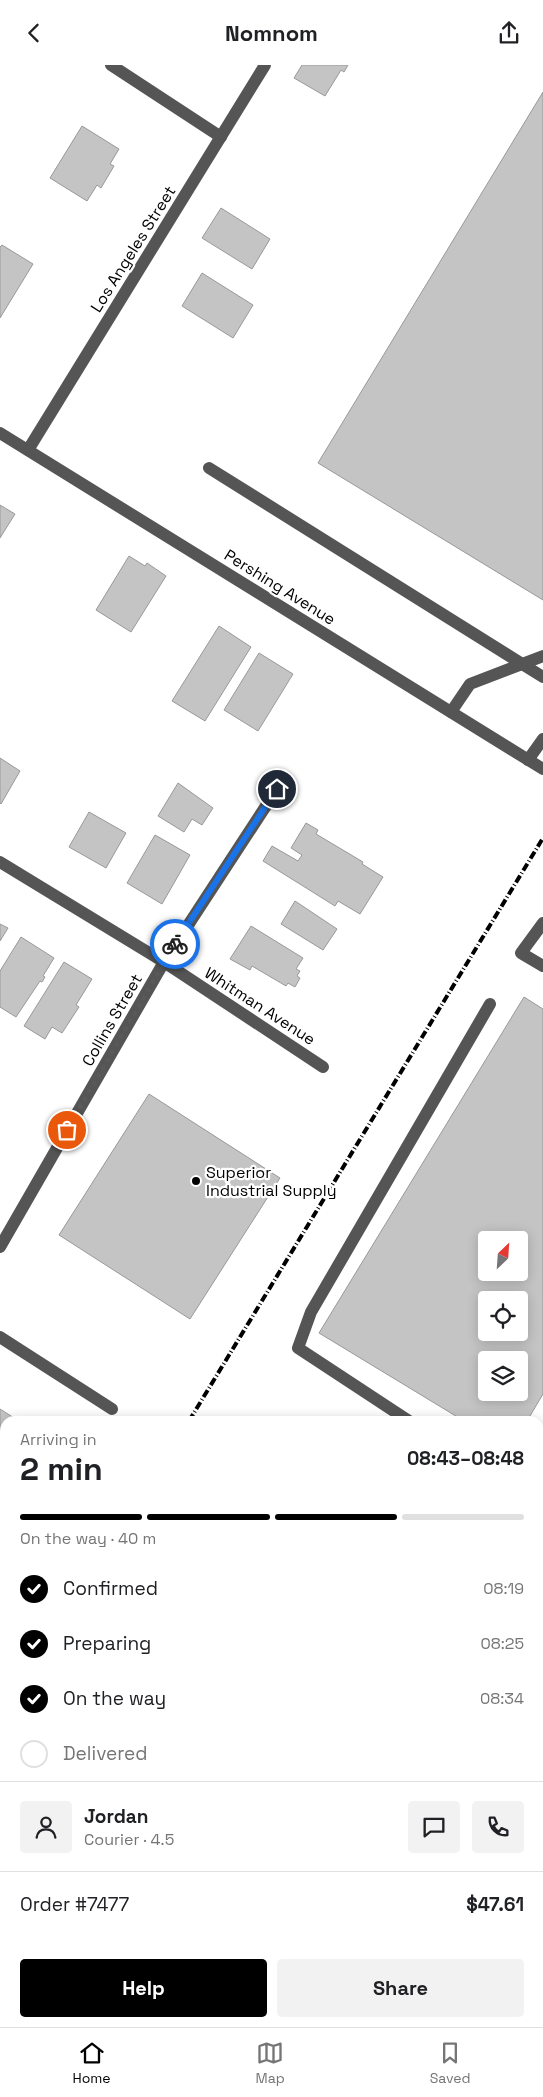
<!DOCTYPE html>
<html lang="en">
<head>
<meta charset="utf-8">
<style>
  :root { --surface:#fff; --page:#f2f2f2; --text:#202124; --muted:#757577; --line:#e0e0e0; --accent:#000 }
  body { margin:0; font-family:"Space Grotesk",sans-serif; background:var(--page); color:var(--text); height:100vh; display:flex; flex-direction:column; font-size:19px; white-space:nowrap }
  * { box-sizing:border-box; margin:0 }
  p { font-size:16px; color:var(--muted) }
  .icon { flex:none; width:28px; height:28px; fill:none; stroke:currentColor; stroke-width:2; stroke-linecap:round; stroke-linejoin:round }
  .map { position:relative; flex:1; overflow:hidden }
  .sheet { position:absolute; left:0px; top:1351px; width:544px; height:611px; display:flex; flex-direction:column; background:var(--surface); border-radius:15px 15px 0 0; box-shadow:0 2px 12px #0003 }
  .sheet>* { flex:none }
  .needle { width:32px; rotate:25deg }
  .buttons { position:absolute; left:478px; top:1166px; display:grid; gap:10px }
  .buttons a { display:grid; place-items:center; width:50px; height:50px; border-radius:5px; background:var(--surface); box-shadow:0 2px 12px #0003; font-size:25px }
  .pin { position:absolute; display:grid; place-items:center; width:42px; height:42px; color:#fff; margin:-21px; border:2px solid #fff; border-radius:50%; box-shadow:0 1px 5px #0007 }
  .courier { position:absolute; display:grid; place-items:center; width:50px; height:50px; margin:-25px; border:4px solid #1a73e8; border-radius:50%; background:#fff; color:#222; box-shadow:0 1px 6px #0007 }
  .overview em { font-style:normal; font-weight:700 }
  .overview div { display:flex; flex-direction:column-reverse }
  .overview { display:flex; align-items:center; justify-content:space-between; height:85px; padding:0 20px }
  h1 { font-size:32px; font-weight:700; line-height:38px }
  .bar { display:grid; grid-template-columns:repeat(4,1fr); gap:8px 5px; align-content:center; height:60px; padding:0 20px }
  .bar i { height:6px; border-radius:4px; background:var(--line) }
  .bar .current { background:var(--accent) }
  .bar p { grid-column:span 4 }
  .line { display:flex; align-items:center; gap:12px; padding:0 20px; border-top:1px solid var(--line) }
  .line div { flex:1 }
  .round { display:grid; place-items:center; flex:none; width:52px; height:52px; border-radius:5px; background:var(--page) }
  ol { padding:0 20px; list-style:none }
  li { display:flex; align-items:center; gap:15px; height:55px }
  li p { margin-inline-start:auto }
  li .icon { padding:5px; border-radius:50%; background:var(--accent); color:#fff; stroke-width:4 }
  li:last-child { color:var(--muted) }
  li i { width:28px; height:28px; border:2px solid var(--line); border-radius:50% }
  .action { display:flex; gap:10px; margin-top:auto; padding:10px 20px }
  .action a { flex:1; height:58px; border-radius:5px; background:var(--accent); color:#fff; font-size:20px; font-weight:700; line-height:58px; text-align:center }
  .action a+a { background:var(--page); color:var(--text) }
  header { display:flex; justify-content:space-between; align-items:center; height:65px; padding:0 20px; background:var(--surface); font-size:22px; font-weight:700 }
  .tab-bar { display:flex; justify-content:space-around; align-items:center; height:70px; border-top:1px solid var(--line); background:var(--surface); font-size:14px; color:var(--muted) }
  .tab-bar a { display:grid; justify-items:center; gap:2px }
  .tab-bar .current { color:var(--accent) }
  .map>svg:first-child { display:block }
  .building { fill:#c4c4c4; stroke:#999; fill-rule:evenodd }
  .lines { fill:none; stroke-linecap:round; stroke-linejoin:round }
  .minor { stroke:#555; stroke-width:12 }
  .rail { stroke:#000; stroke-width:4; stroke-dasharray:8 2.5 1 2.5; stroke-linecap:butt }
  .done { stroke:#595959; stroke-width:5; stroke-dasharray:0 9 }
  .route { stroke:#1a73e8; stroke-width:6 }
  .poi-dot { fill:#000; stroke:#fff; stroke-width:2 }
  .labels { text-anchor:middle; dominant-baseline:central; stroke-width:4.5; stroke-linejoin:round; paint-order:stroke }
  .street-label { font-size:16px; fill:#000; stroke:#fff }
  .poi-label { font-size:16px; fill:#000; stroke:#fff; text-anchor:start }
</style>
</head>
<body>
<header><svg class="icon" aria-label="back" viewBox="0 0 24 24"><path d="M15 5l-7 7 7 7"/></svg>Nomnom<svg class="icon" aria-label="share" viewBox="0 0 24 24"><path d="M12 15V3M7 8l5-5 5 5M5 13v7h14v-7"/></svg></header>
<div class="map">
<svg width="543" height="1962" viewBox="0 0 543 1962">
  <rect width="100%" height="100%" fill="#fff"/>
  <g class="building">
    <path d="M 302,0 L 348,0 L 344,7 L 341,5 L 325,31 L 294,13 Z"/>
    <path d="M 543,27 L 543,535 L 318,398 Z"/>
    <path d="M 82,61 L 119,84 L 110,99 L 114,101 L 101,123 L 97,120 L 87,136 L 50,113 Z"/>
    <path d="M 221,143 L 270,174 L 252,204 L 202,173 Z"/>
    <path d="M 2,180 L 33,199 L 0,253 L 0,182 Z"/>
    <path d="M 202,208 L 253,240 L 233,273 L 182,241 Z"/>
    <path d="M 0,440 L 15,449 L 0,473 Z"/>
    <path d="M 129,491 L 145,501 L 147,498 L 166,511 L 131,567 L 96,545 Z"/>
    <path d="M 219,561 L 251,582 L 205,656 L 172,636 Z"/>
    <path d="M 259,588 L 293,609 L 258,666 L 224,645 Z"/>
    <path d="M 0,693 L 20,706 L 1,739 L 0,738 Z"/>
    <path d="M 178,718 L 213,743 L 202,760 L 192,754 L 184,767 L 158,751 Z"/>
    <path d="M 89,747 L 126,768 L 106,803 L 69,782 Z"/>
    <path d="M 306,758 L 318,765 L 316,769 L 363,797 L 362,799 L 383,812 L 360,849 L 338,836 L 335,841 L 263,796 L 272,781 L 298,796 L 302,790 L 291,783 Z"/>
    <path d="M 155,770 L 190,790 L 162,839 L 127,818 Z"/>
    <path d="M 295,836 L 337,864 L 323,885 L 281,859 Z"/>
    <path d="M 0,859 L 8,863 L 0,876 Z"/>
    <path d="M 251,861 L 303,893 L 296,904 L 300,906 L 297,911 L 300,913 L 295,922 L 288,918 L 286,921 L 252,901 L 250,905 L 230,894 Z"/>
    <path d="M 21,872 L 54,893 L 43,911 L 45,912 L 42,917 L 40,916 L 16,952 L 0,942 L 0,906 Z"/>
    <path d="M 64,897 L 92,914 L 76,940 L 79,942 L 62,968 L 52,962 L 45,974 L 24,961 Z"/>
    <path d="M 524,932 L 543,944 L 543,1329 L 527,1356 L 464,1356 L 319,1268 ZM 486,1175 L 519,1175 L 519,1208 L 486,1208 ZM 486,1235 L 519,1235 L 519,1268 L 486,1268 ZM 486,1295 L 519,1295 L 519,1328 L 486,1328 Z"/>
    <path d="M 149,1029 L 280,1113 L 190,1254 L 59,1170 Z"/>
    <path d="M 0,1344 L 19,1356 L 5,1356 L 5,1414 L 0,1421 Z"/>
    <path d="M 31,1958 L 118,1958 L 126,1962 L 28,1962 Z"/>
    <path d="M 185,1958 L 263,1958 L 271,1962 L 182,1962 Z"/>
  </g>
  <g class="lines">
    <g class="minor">
      <path d="M 111,0 L 221,72"/>
      <path d="M 0,368 L 543,704"/>
      <path d="M 28,385 L 265,0"/>
      <path d="M 209,403 L 543,612"/>
      <path d="M 451,647 L 470,619 L 543,591"/>
      <path d="M 528,695 L 543,674"/>
      <path d="M 0,797 L 164,897 L 323,1002"/>
      <path d="M 543,858 L 521,888 L 543,901"/>
      <path d="M 0,1182 L 164,897 L 277,724"/>
      <path d="M 0,1272 L 112,1344"/>
      <path d="M 409,1356 L 298,1283 L 311,1247 L 490,939"/>
      <path d="M 539,1434 L 543,1434"/>
      <path d="M 0,1901 L 5,1915"/>
      <path d="M 5,1962 L 5,1958"/>
    </g>
    <g class="rail">
      <path d="M 189,1356 L 543,773"/>
      <path d="M 0,1668 L 5,1659"/>
      <path d="M 539,1755 L 543,1748"/>
      <path d="M 539,1794 L 543,1787"/>
      <path d="M 417,1962 L 420,1958"/>
      <path d="M 441,1962 L 443,1958"/>
    </g>
  </g>
  <g class="lines">
    <path class="done" d="M 67,1065 L 175,879"/>
    <path class="route" d="M 175,879 L 277,724"/>
  </g>
  <circle class="poi-dot" cx="196" cy="1116" r="5"/>
  <g class="labels">
    <g class="street-label">
      <text transform="translate(133 184) rotate(-58)">Los Angeles Street</text>
      <text transform="translate(280 522) rotate(32)">Pershing Avenue</text>
      <text transform="translate(260 941) rotate(33)">Whitman Avenue</text>
      <text transform="translate(112 955) rotate(-60)">Collins Street</text>
    </g>
    <g class="poi-label">
      <text x="206" y="1107">Superior<tspan x="206" dy="18">Industrial Supply</tspan></text>
    </g>
  </g>
</svg>
<div class="buttons">
<a><svg class="needle" viewBox="-14 -14 28 28"><path d="M0-13l5 13h-10z" fill="#e53935"/><path d="M0 13l5-13h-10z" fill="#757577"/></svg></a>
<a><svg class="icon" aria-label="locate" viewBox="0 0 24 24"><circle cx="12" cy="12" r="6"/><path d="M12 2v4M12 18v4M2 12h4M18 12h4"/></svg></a>
<a><svg class="icon" aria-label="layers" viewBox="0 0 24 24"><path d="M12 4l9 5-9 5-9-5zM3 14l9 5 9-5"/></svg></a>
</div>
<div class="pin" style="left:67px;top:1065px;background:#ea580c"><svg class="icon" aria-label="bag" viewBox="0 0 24 24"><path d="M5 8h14l-1 12H6zM9 8a3 3 0 0 1 6 0"/></svg></div>
<div class="pin" style="left:277px;top:724px;background:#1f2937"><svg class="icon" aria-label="home" viewBox="0 0 24 24"><path d="M3 11l9-7 9 7M6 9v11h12V9"/></svg></div>
<div class="courier" style="left:175px;top:879px"><svg class="icon" aria-label="bike" viewBox="0 0 24 24"><circle cx="6" cy="16" r="4"/><circle cx="18" cy="16" r="4"/><path d="M6 16l4-8h5l3 8M10 8l3 8H6M13 5h3"/></svg></div>
<section class="sheet">
<div class="overview"><div><h1>2 min</h1><p>Arriving in</p></div><em>08:43–08:48</em></div>
<div class="bar"><i class="current"></i><i class="current"></i><i class="current"></i><i></i><p>On the way · 40 m</p></div>
<ol>
<li><svg class="icon" aria-label="check" viewBox="0 0 24 24"><path d="M5 12l5 5 9-10"/></svg>Confirmed<p>08:19</p></li>
<li><svg class="icon" aria-label="check" viewBox="0 0 24 24"><path d="M5 12l5 5 9-10"/></svg>Preparing<p>08:25</p></li>
<li><svg class="icon" aria-label="check" viewBox="0 0 24 24"><path d="M5 12l5 5 9-10"/></svg>On the way<p>08:34</p></li>
<li><i></i>Delivered</li>
</ol>
<div class="line" style="height:90px"><a class="round"><svg class="icon" aria-label="person" viewBox="0 0 24 24"><circle cx="12" cy="8" r="4"/><path d="M4 21q1-7 8-7t8 7"/></svg></a><div><b>Jordan</b><p>Courier · 4.5</p></div><a class="round"><svg class="icon" aria-label="chat" viewBox="0 0 24 24"><path d="M4 5h16v11H9l-5 4z"/></svg></a><a class="round"><svg class="icon" aria-label="phone" viewBox="0 0 24 24"><path d="M5 4h4l2 5-3 2q2 4 5 5l2-3 5 2v4C11 20 4 13 5 4z"/></svg></a></div>
<div class="line" style="height:65px"><div>Order #7477</div><b>$47.61</b></div>
<div class="action"><a>Help</a><a>Share</a></div>
</section>
</div>
<nav class="tab-bar">
<a class="current"><svg class="icon" aria-label="home" viewBox="0 0 24 24"><path d="M3 11l9-7 9 7M6 9v11h12V9"/></svg>Home</a>
<a><svg class="icon" aria-label="map" viewBox="0 0 24 24"><path d="M3 6l6-2 6 2 6-2v14l-6 2-6-2-6 2zM9 4v14M15 6v14"/></svg>Map</a>
<a><svg class="icon" aria-label="saved" viewBox="0 0 24 24"><path d="M7 4h10v16l-5-4-5 4z"/></svg>Saved</a>
</nav>
</body>
</html>
